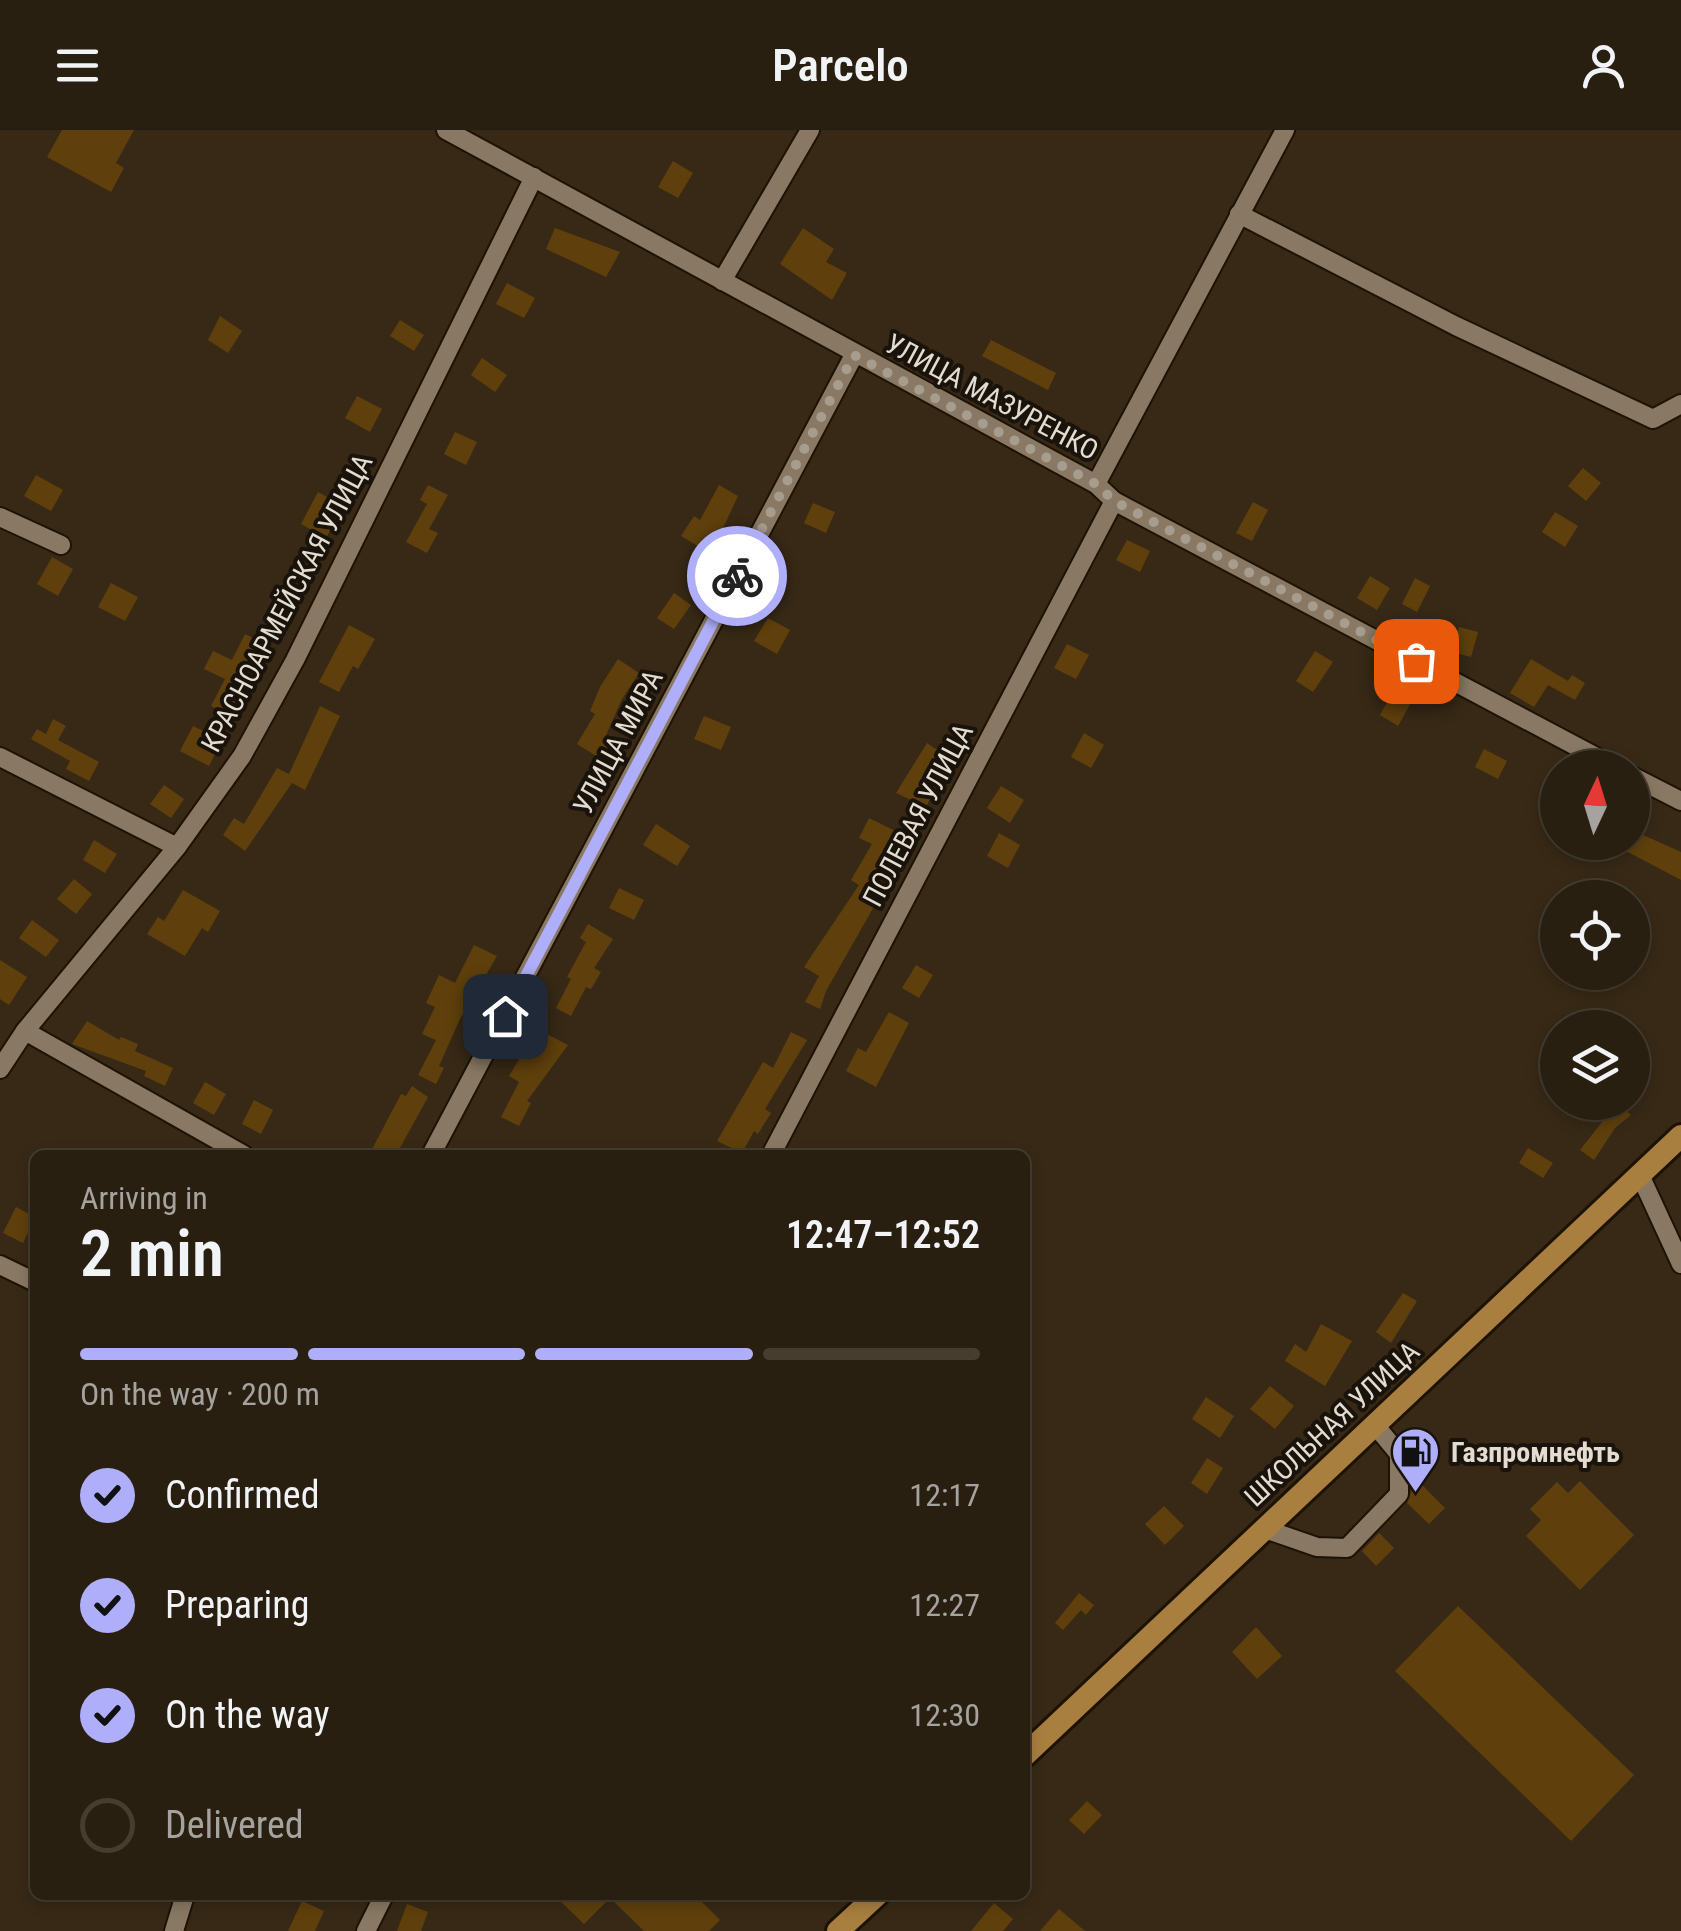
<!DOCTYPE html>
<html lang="en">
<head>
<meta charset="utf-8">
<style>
  :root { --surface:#291f10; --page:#352c1e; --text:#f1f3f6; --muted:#a5a29f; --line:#453d30; --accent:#afaefa }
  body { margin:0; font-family:"Roboto Condensed",sans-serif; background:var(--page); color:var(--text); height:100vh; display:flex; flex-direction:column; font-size:38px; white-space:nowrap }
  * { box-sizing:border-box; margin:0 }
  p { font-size:32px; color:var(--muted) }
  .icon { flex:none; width:55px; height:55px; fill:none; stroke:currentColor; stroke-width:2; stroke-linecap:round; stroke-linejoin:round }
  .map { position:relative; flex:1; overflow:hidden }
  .panel { position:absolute; left:30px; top:1020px; width:1000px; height:750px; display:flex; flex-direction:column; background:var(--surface); border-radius:15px; box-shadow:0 5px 15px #0003,0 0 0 2px var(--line) }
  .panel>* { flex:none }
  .needle { width:65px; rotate:4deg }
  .buttons { position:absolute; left:1540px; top:620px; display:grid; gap:20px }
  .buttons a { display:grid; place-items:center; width:110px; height:110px; border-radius:50%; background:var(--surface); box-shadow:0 5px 15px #0003,0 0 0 2px var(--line); font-size:50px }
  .pin { position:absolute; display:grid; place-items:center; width:85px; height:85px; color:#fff; margin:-42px; border-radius:20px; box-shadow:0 5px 15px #0006 }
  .courier { position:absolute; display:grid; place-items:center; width:100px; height:100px; margin:-50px; border:8px solid #afaefa; border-radius:50%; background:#fff; color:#222; box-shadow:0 2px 12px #0007 }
  .overview em { font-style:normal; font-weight:600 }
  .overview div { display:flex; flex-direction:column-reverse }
  .overview { display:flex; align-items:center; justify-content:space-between; height:170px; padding:0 50px }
  h1 { font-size:65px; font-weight:600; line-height:75px }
  .bar { display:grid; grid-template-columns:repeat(4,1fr); gap:15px 10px; align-content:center; height:120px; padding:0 50px }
  .bar i { height:12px; border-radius:8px; background:var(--line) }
  .bar .current { background:var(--accent) }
  .bar p { grid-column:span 4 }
  ol { padding:0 50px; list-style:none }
  li { display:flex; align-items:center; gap:30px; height:110px }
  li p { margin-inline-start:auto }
  li .icon { padding:10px; border-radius:50%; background:var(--accent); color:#111; stroke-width:4 }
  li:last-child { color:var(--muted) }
  li i { width:55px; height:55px; border:5px solid var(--line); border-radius:50% }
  header { display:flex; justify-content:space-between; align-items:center; height:130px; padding:0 50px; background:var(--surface); font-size:45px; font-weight:600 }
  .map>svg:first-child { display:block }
  .building { fill:#5f400c }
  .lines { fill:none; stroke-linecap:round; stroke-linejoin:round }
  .minor-casing { stroke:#1e1202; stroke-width:22 }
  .major-casing { stroke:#1e1202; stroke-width:28 }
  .minor { stroke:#897964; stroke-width:18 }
  .major { stroke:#a87f3f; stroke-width:22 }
  .done { stroke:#a79d8f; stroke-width:10; stroke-dasharray:0 18 }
  .route { stroke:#afaefa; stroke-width:12 }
  .labels { text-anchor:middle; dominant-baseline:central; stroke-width:8; stroke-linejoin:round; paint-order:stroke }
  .street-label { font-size:28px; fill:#e4dcd0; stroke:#19130b }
  .poi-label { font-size:28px; font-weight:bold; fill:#e4dcd0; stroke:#19130b; text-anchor:start }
</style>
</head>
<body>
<header><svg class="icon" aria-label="menu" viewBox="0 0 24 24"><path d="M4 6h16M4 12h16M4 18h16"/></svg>Parcelo<svg class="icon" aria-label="person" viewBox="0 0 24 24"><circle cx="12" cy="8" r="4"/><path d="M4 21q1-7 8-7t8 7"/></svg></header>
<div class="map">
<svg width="1681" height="1801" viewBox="0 0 1681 1801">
  <rect width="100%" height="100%" fill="#372916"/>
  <g class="building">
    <path d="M 62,0 L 134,0 L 116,33 L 124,38 L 111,62 L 47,27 Z"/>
    <path d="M 673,31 L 693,43 L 678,68 L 658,57 Z"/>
    <path d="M 555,98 L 620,122 L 606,147 L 546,119 Z"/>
    <path d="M 803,98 L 834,119 L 826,132 L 847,143 L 832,170 L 780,134 Z"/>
    <path d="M 507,153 L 535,168 L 524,188 L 496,174 Z"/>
    <path d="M 220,186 L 242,201 L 228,223 L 208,210 Z"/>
    <path d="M 400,190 L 424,205 L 414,221 L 390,206 Z"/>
    <path d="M 991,210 L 1056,243 L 1048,260 L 982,226 Z"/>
    <path d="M 482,228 L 507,245 L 495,262 L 471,245 Z"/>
    <path d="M 357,266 L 382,279 L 370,302 L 345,288 Z"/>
    <path d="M 455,302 L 477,312 L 466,335 L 444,324 Z"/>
    <path d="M 1583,338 L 1601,353 L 1586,371 L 1568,356 Z"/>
    <path d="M 36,345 L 63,360 L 51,381 L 24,366 Z"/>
    <path d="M 428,355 L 448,365 L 429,399 L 438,403 L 427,423 L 406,412 L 427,374 L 420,370 Z"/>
    <path d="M 719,355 L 738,366 L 711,424 L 681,406 L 694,386 L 700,390 Z"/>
    <path d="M 318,362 L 343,376 L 326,408 L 301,394 Z"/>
    <path d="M 1253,372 L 1268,380 L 1252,411 L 1236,403 Z"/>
    <path d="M 813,373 L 835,382 L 826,403 L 804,393 Z"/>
    <path d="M 1555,382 L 1578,396 L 1565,417 L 1542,402 Z"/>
    <path d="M 1127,410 L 1150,421 L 1140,442 L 1116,430 Z"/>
    <path d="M 52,427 L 73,439 L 58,466 L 37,454 Z"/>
    <path d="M 1370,446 L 1390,458 L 1377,480 L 1357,468 Z"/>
    <path d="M 1415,448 L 1430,456 L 1417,482 L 1402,474 Z"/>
    <path d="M 111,453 L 138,467 L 125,491 L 98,477 Z"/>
    <path d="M 674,463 L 691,475 L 674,499 L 657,488 Z"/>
    <path d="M 768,488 L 790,500 L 777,524 L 754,511 Z"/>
    <path d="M 349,495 L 375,509 L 358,539 L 353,536 L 339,562 L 319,552 Z"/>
    <path d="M 1459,497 L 1478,502 L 1471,527 L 1452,522 Z"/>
    <path d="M 245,504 L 269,516 L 261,532 L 251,527 L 232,566 L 240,570 L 231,587 L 211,576 L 225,549 L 204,539 L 213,521 L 232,530 Z"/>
    <path d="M 1067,514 L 1089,525 L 1076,549 L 1054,538 Z"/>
    <path d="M 1315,521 L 1333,532 L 1313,562 L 1296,551 Z"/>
    <path d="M 618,529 L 639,543 L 622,569 L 603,612 L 609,616 L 601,629 L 577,614 L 595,584 L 590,581 L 600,557 Z"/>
    <path d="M 1531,529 L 1568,551 L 1572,545 L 1585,553 L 1575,570 L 1548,555 L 1534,577 L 1510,563 Z"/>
    <path d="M 1394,560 L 1412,571 L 1398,596 L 1380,585 Z"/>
    <path d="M 320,576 L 340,586 L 305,660 L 292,653 L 245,721 L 223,705 L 234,688 L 244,694 L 277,638 L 289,644 Z"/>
    <path d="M 704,586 L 731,597 L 721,620 L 694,609 Z"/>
    <path d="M 53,589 L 66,596 L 58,610 L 99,632 L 89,651 L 66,639 L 70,631 L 31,609 L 37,599 L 46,604 Z"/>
    <path d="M 193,596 L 222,610 L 209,636 L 180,621 Z"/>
    <path d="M 1084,603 L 1104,615 L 1091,638 L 1071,627 Z"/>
    <path d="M 927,613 L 946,626 L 929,653 L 936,657 L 926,677 L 896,663 Z"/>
    <path d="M 1484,619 L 1507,631 L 1498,649 L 1475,637 Z"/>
    <path d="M 164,655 L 184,669 L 171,688 L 150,674 Z"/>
    <path d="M 1001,656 L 1024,670 L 1010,693 L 987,678 Z"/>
    <path d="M 869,688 L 903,705 L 886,739 L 893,743 L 826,861 L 820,879 L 805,872 L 819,846 L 804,837 L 859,755 L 851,750 L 872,714 L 859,708 Z"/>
    <path d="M 656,694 L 690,716 L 677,736 L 643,715 Z"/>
    <path d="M 1632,700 L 1681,722 L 1681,750 L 1609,712 L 1632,712 Z"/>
    <path d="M 999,703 L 1020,715 L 1008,738 L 987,726 Z"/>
    <path d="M 94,710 L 117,724 L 105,743 L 83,730 Z"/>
    <path d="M 74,749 L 92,764 L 76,784 L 57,769 Z"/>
    <path d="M 619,758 L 644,770 L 634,790 L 609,778 Z"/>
    <path d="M 183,760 L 220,781 L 208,802 L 202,798 L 185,826 L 147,804 L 158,787 L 164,791 Z"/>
    <path d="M 32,790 L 59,810 L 46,827 L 19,808 Z"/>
    <path d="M 588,794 L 613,809 L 594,838 L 601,842 L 591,859 L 586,857 L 571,886 L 556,878 L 571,849 L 567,847 L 586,812 L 580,808 Z"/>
    <path d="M 474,815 L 497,826 L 460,889 L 439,936 L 444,938 L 436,954 L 418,945 L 436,910 L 422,904 L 435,877 L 426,873 L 439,845 L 455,853 Z"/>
    <path d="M 0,830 L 27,847 L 9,875 L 0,869 Z"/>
    <path d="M 916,835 L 933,845 L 919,868 L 902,858 Z"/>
    <path d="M 889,882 L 909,893 L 876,957 L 846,941 L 858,918 L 866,922 Z"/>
    <path d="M 87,891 L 119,910 L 121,907 L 138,914 L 135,921 L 173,938 L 165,956 L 144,946 L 146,941 L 72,914 Z"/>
    <path d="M 537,899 L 568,915 L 527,971 L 531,973 L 519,996 L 501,987 L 519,952 L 509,946 Z"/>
    <path d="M 791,902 L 807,910 L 765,979 L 771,983 L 758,1004 L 754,1001 L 742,1023 L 717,1011 L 763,932 L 773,938 Z"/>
    <path d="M 205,952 L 226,964 L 214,985 L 193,973 Z"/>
    <path d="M 412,956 L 428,967 L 396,1025 L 369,1025 L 401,964 L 406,966 Z"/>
    <path d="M 254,970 L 273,980 L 261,1004 L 242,994 Z"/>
    <path d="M 1617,973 L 1631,985 L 1615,998 L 1594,1030 L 1580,1020 Z"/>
    <path d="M 1528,1018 L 1553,1033 L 1543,1048 L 1519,1033 Z"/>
    <path d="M 16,1077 L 35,1087 L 23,1113 L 3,1103 Z"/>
    <path d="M 1403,1163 L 1417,1171 L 1391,1213 L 1376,1202 Z"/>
    <path d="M 1321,1194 L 1352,1211 L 1325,1256 L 1285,1231 L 1295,1214 L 1306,1222 Z"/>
    <path d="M 1270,1256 L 1294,1276 L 1275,1299 L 1250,1279 Z"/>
    <path d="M 1206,1267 L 1234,1286 L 1220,1308 L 1192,1289 Z"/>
    <path d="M 1207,1328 L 1223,1338 L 1207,1364 L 1191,1353 Z"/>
    <path d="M 1416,1349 L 1445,1378 L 1429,1394 L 1407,1373 Z"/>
    <path d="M 1580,1351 L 1634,1405 L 1580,1460 L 1526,1406 L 1541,1390 L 1530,1379 L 1557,1352 L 1568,1363 Z"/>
    <path d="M 1164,1376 L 1184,1396 L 1165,1415 L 1145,1394 Z"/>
    <path d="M 1379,1403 L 1394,1418 L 1376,1436 L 1362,1421 Z"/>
    <path d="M 1079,1463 L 1094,1475 L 1086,1485 L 1081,1480 L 1063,1500 L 1055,1493 Z"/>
    <path d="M 1458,1476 L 1634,1645 L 1571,1711 L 1395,1541 Z"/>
    <path d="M 1256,1497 L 1282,1526 L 1257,1549 L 1232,1522 Z"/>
    <path d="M 1087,1671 L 1102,1685 L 1084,1704 L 1069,1690 Z"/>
    <path d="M 554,1765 L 695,1765 L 720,1790 L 709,1801 L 644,1801 L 610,1768 L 584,1794 Z"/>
    <path d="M 302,1771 L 324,1781 L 315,1801 L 288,1801 Z"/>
    <path d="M 994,1773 L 1013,1789 L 1003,1801 L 971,1801 Z"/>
    <path d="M 407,1774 L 428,1782 L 421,1801 L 397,1801 Z"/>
    <path d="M 1059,1779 L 1085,1801 L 1040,1801 Z"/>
  </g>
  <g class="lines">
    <defs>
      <g id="minor">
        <path d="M 446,0 L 1096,354 L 1114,371 L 1617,638"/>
        <path d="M 1239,84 L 1456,196 L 1653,289 L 1681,274"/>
        <path d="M 722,151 L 810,0"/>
        <path d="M 1096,354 L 1285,0"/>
        <path d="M 0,387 L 61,415"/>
        <path d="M 0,627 L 177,717"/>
        <path d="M 1632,646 L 1681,671"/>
        <path d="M 25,901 L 244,1025"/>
        <path d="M 0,939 L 25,901 L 177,717 L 242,626 L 295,530 L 534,47"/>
        <path d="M 431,1025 L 854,225"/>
        <path d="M 771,1025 L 1114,371"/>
        <path d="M 1640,1045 L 1681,1134"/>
        <path d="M 0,1135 L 35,1152"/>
        <path d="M 1265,1399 L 1317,1417 L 1347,1418 L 1399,1364 L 1399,1324 L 1375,1295"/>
        <path d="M 174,1801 L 185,1765"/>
        <path d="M 366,1801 L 384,1765"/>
      </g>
      <g id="major">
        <path d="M 1025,1625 L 1681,1006"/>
        <path d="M 838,1801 L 877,1765"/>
      </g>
    </defs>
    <use href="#minor" class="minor-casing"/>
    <use href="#major" class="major-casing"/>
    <use href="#minor" class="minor"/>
    <use href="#major" class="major"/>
  </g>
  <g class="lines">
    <path class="done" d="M 737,446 L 854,225 L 1096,354 L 1114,371 L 1416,531"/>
    <path class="route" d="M 505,886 L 737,446"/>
  </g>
  <defs>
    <symbol id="fuel-pin" viewBox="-11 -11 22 30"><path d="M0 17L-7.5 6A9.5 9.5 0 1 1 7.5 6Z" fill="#afaefa" stroke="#19130b"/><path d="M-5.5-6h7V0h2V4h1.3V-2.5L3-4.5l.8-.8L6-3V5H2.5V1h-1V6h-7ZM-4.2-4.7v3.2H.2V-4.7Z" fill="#111"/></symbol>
  </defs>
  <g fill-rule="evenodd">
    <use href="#fuel-pin" x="1388" y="1294" width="55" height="75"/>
  </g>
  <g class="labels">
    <g class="street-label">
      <text transform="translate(992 267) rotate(28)">УЛИЦА МАЗУРЕНКО</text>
      <text transform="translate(287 473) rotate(-62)">КРАСНОАРМЕЙСКАЯ УЛИЦА</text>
      <text transform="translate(618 612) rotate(-62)">УЛИЦА МИРА</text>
      <text transform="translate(918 685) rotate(-62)">ПОЛЕВАЯ УЛИЦА</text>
      <text transform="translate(1332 1294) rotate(-43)">ШКОЛЬНАЯ УЛИЦА</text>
    </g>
    <g class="poi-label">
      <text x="1451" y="1322">Газпромнефть</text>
    </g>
  </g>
</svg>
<div class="buttons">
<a><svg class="needle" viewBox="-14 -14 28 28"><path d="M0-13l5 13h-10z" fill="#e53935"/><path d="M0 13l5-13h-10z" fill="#a5a29f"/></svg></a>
<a><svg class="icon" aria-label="locate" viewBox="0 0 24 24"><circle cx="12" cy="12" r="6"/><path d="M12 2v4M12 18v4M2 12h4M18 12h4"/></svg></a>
<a><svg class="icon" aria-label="layers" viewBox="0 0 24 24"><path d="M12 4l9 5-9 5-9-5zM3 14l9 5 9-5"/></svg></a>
</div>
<div class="pin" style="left:1416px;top:531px;background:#ea580c"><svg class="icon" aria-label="bag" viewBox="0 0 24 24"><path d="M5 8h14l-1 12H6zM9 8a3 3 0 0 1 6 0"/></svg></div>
<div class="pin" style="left:505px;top:886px;background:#1f2937"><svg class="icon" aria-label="home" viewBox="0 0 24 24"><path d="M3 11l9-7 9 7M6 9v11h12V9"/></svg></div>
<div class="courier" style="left:737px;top:446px"><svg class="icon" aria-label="bike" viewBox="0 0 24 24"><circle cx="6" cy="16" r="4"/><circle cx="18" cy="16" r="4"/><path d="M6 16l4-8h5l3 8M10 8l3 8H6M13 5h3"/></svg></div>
<section class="panel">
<div class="overview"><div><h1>2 min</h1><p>Arriving in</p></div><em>12:47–12:52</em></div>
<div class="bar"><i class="current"></i><i class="current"></i><i class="current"></i><i></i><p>On the way · 200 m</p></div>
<ol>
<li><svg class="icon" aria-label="check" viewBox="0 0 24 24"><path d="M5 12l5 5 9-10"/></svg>Confirmed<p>12:17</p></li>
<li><svg class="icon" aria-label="check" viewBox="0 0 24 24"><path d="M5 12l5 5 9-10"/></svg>Preparing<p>12:27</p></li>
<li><svg class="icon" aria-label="check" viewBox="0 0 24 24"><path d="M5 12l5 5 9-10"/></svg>On the way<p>12:30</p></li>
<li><i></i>Delivered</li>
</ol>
</section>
</div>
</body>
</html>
